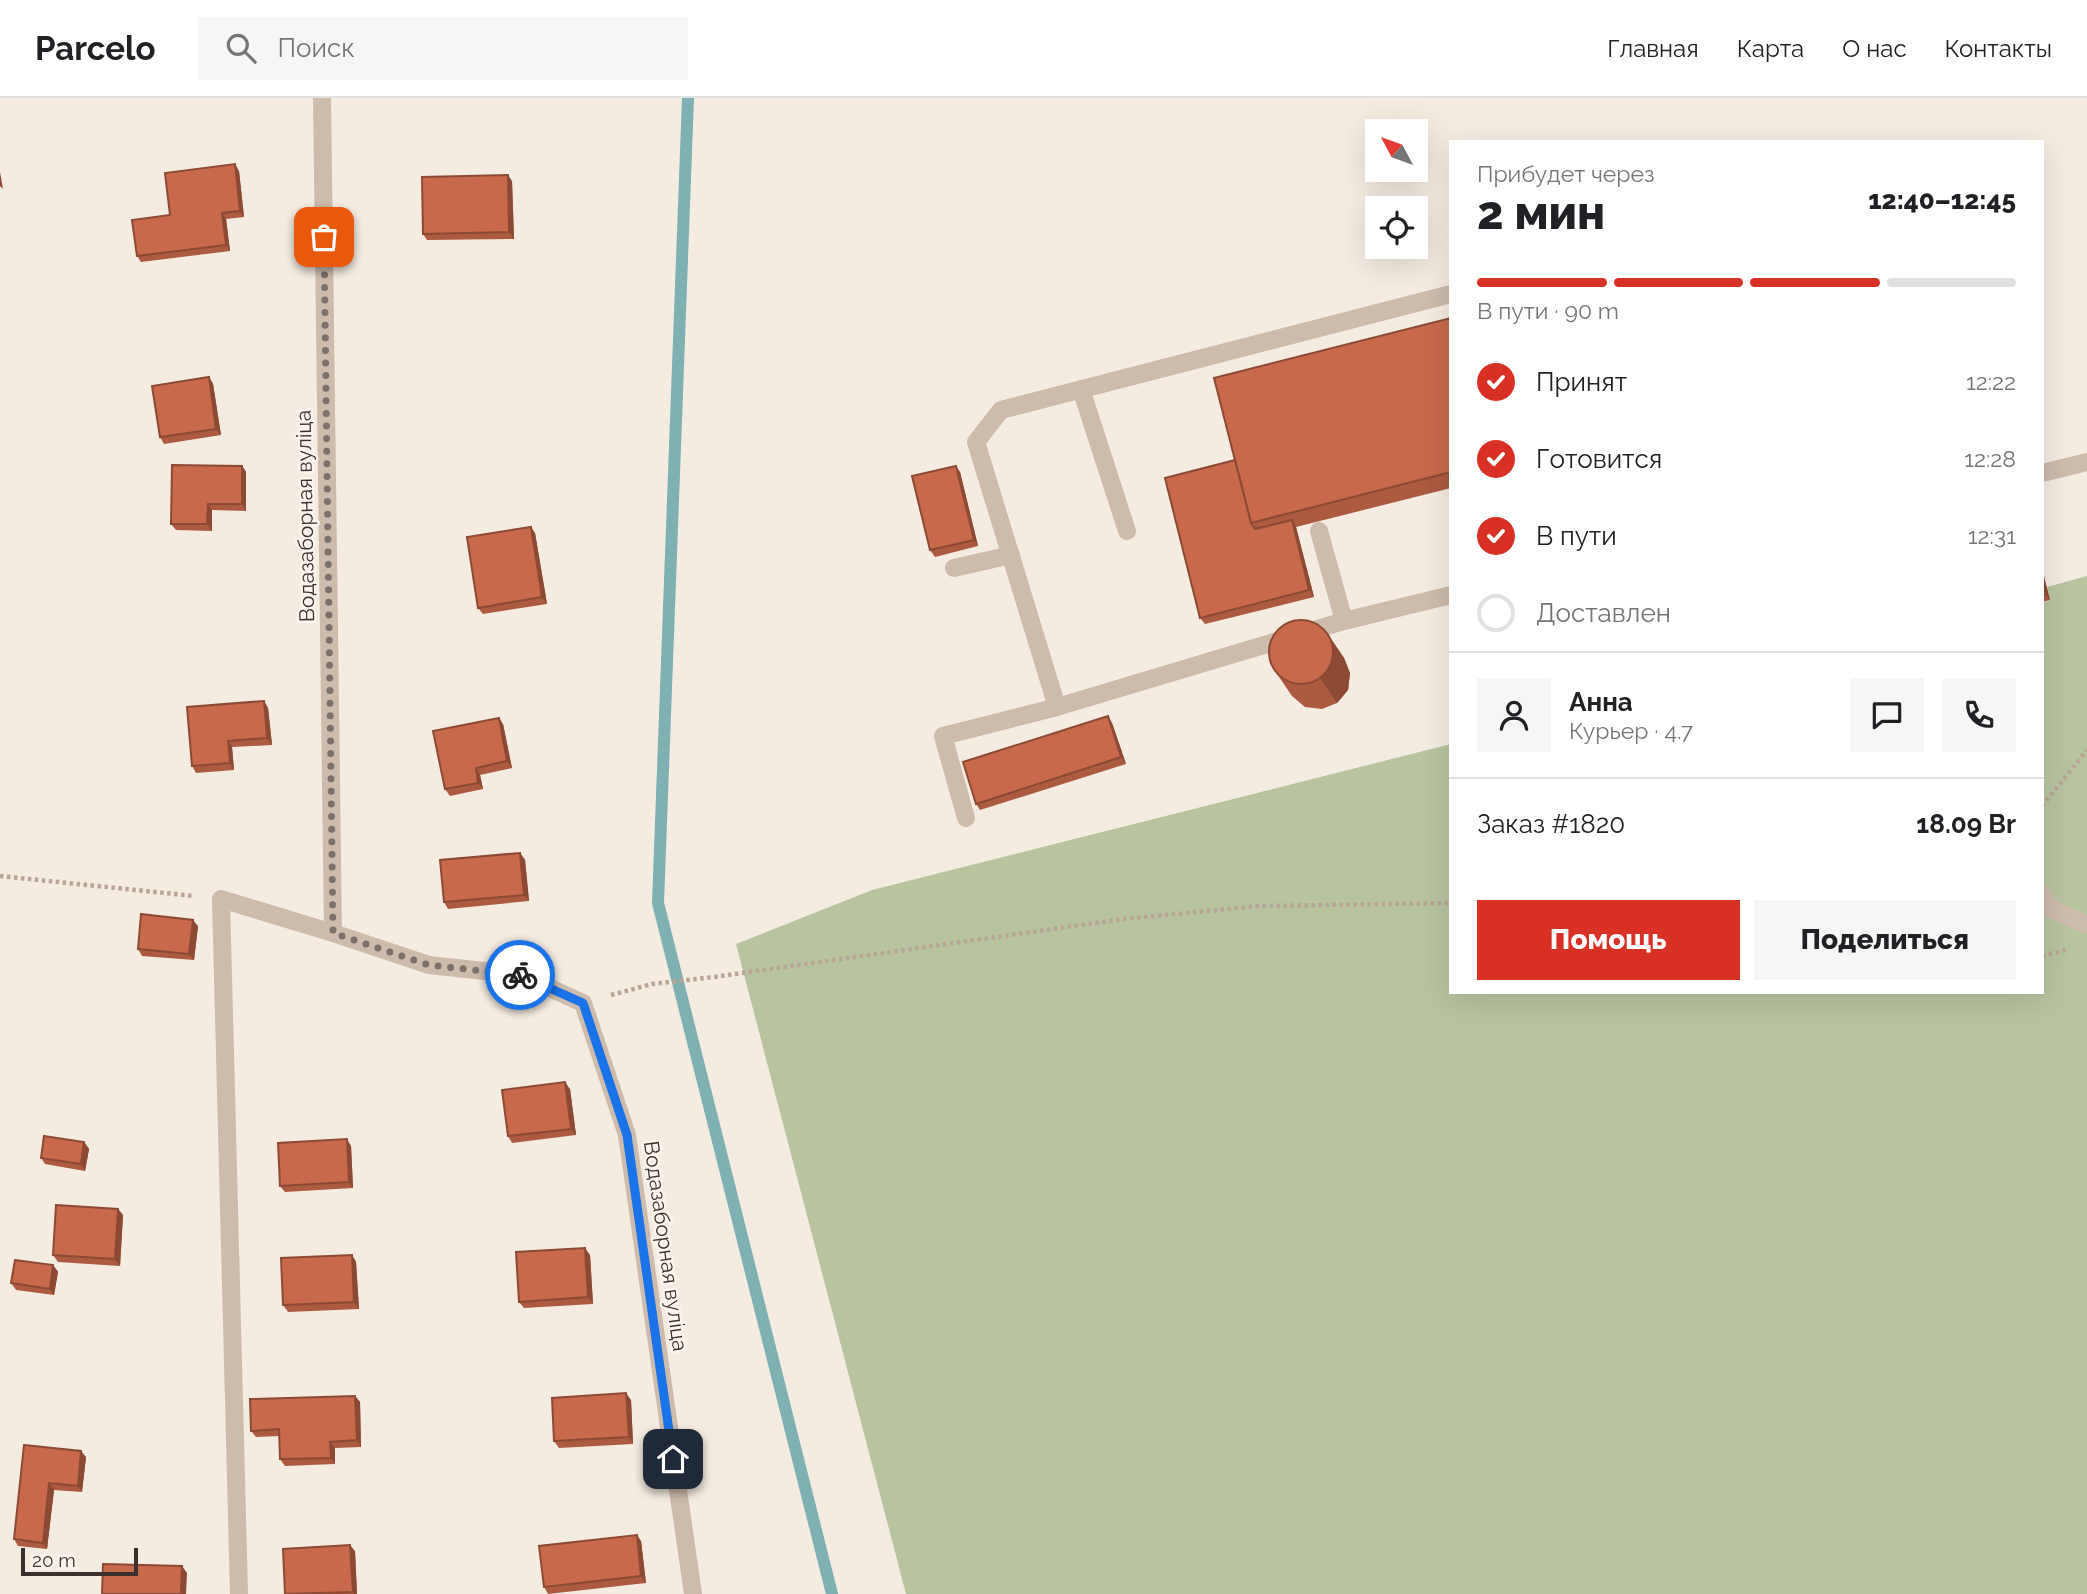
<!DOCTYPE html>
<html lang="ru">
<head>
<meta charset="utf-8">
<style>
  :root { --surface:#fff; --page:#f6f6f6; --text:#202124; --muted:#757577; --line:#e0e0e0; --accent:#d93025 }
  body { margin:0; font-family:Raleway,sans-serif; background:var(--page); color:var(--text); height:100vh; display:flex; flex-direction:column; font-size:26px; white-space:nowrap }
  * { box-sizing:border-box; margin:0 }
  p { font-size:23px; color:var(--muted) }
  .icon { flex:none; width:38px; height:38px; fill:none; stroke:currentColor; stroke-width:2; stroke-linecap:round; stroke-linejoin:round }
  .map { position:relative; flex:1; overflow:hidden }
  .panel { position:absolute; left:1449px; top:42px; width:595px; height:854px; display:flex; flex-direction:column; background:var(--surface); border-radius:0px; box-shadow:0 7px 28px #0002 }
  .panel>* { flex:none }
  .needle { width:46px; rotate:311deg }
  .buttons { position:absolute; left:1365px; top:21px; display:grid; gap:14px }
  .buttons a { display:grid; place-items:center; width:63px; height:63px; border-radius:0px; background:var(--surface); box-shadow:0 7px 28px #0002; font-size:35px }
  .scale { position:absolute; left:21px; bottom:18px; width:117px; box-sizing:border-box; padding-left:7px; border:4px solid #3b302b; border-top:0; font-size:19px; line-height:24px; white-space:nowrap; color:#3b302b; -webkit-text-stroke:5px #fbf5ee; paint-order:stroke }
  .pin { position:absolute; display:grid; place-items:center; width:60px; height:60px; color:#fff; margin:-30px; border-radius:14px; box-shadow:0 4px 10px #0006 }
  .courier { position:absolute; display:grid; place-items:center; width:70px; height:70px; margin:-35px; border:5px solid #1a73e8; border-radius:50%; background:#fff; color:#222; box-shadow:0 2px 9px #0007 }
  .head em { font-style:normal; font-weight:800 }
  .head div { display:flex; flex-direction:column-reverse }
  .head { display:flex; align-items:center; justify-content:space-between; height:119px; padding:0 28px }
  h1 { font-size:46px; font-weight:800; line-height:52px }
  .bar { display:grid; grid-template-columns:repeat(4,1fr); gap:10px 7px; align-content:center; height:84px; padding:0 28px }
  .bar i { height:9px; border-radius:5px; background:var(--line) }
  .bar .active { background:var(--accent) }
  .bar p { grid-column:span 4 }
  .line { display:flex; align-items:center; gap:18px; padding:0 28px; border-top:2px solid var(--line) }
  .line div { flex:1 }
  .round { display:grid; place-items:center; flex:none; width:74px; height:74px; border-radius:0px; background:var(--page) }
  ol { padding:0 28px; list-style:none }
  li { display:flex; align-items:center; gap:21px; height:77px }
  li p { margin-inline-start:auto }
  li .icon { padding:7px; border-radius:50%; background:var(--accent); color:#fff; stroke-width:4 }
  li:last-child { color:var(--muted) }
  li i { width:38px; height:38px; border:4px solid var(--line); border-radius:50% }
  .action { display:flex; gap:14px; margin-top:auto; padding:14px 28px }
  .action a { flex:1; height:80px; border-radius:0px; background:var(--accent); color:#fff; font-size:28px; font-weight:800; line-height:80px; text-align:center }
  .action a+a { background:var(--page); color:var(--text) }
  header { display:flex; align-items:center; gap:42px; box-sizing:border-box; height:98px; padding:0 35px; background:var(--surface); border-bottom:2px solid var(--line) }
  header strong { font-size:33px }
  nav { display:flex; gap:38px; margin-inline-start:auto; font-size:24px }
  .search { width:490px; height:63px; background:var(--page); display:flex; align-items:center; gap:18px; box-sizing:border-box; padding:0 24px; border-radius:0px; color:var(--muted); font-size:26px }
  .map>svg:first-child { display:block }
  .green { fill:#b8c4a0 }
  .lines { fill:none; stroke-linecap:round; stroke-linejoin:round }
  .stream { stroke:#7fb0b2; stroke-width:12 }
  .path { stroke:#b9a596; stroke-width:4.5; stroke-dasharray:3.5 3.5; stroke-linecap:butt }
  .service { stroke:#cdbbac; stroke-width:18 }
  .minor { stroke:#cdbbac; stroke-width:18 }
  .wall { fill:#ac5a40 }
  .shaded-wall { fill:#8c4a34 }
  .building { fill:#c8694b; stroke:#8c4a34; stroke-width:2 }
  .done { stroke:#7c716b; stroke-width:7; stroke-dasharray:0 12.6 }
  .route { stroke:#1a73e8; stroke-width:9 }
  .labels { text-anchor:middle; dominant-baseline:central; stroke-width:5; stroke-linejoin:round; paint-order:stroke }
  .street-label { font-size:21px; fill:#3b302b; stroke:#fbf5ee }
</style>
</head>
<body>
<header>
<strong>Parcelo</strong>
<div class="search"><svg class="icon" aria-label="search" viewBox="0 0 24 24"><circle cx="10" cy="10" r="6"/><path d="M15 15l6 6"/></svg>Поиск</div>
<nav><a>Главная</a><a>Карта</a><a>О нас</a><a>Контакты</a></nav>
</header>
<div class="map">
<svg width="2087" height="1496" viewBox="0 0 2087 1496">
  <rect width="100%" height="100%" fill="#f4ebe1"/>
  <path class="green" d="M 2087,478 L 2087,1496 L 906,1496 L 736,846 L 872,792 L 1451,646 L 1451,894 L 2042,894 L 2042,505 L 2050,502 L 2047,489 Z"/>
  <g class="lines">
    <path class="stream" d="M 688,0 L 658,805 L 832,1496"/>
    <g class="path">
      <path d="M 2042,708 L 2087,652"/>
      <path d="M 0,778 L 194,798"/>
      <path d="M 2042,858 L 2069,851"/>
      <path d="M 611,897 L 652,886 L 714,879 L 1123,821 L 1260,808 L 1451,805"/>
    </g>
    <g class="service">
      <path d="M 1081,291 L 1127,433"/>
      <path d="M 2042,375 L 2087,364"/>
      <path d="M 1319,433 L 1344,523"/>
      <path d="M 954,470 L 1011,457"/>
      <path d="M 1057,609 L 976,344 L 1001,312 L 1451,196"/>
      <path d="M 966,720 L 943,638 L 1057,609 L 1344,523 L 1451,497"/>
      <path d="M 2042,796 L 2050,810 L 2087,827"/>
    </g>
    <g class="minor">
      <path d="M 322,0 L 333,835"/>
      <path d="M 239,1496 L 221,801 L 333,835 L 429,867 L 521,877 L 583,905 L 627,1037 L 693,1496"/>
    </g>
  </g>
  <g class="wall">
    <path d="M 239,73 L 244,119 L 226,121 L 230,153 L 141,164 L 137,158 L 170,117 Z"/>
    <path d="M 512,83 L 514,141 L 427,142 L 423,136 Z"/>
    <path d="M 1451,220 L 1451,390 L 1296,429 L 1314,499 L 1205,526 L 1200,520 L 1235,362 Z"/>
    <path d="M 209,279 L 213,286 L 221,337 L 164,346 L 160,339 Z"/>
    <path d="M 242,368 L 246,374 L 246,413 L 212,412 L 212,433 L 176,432 L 171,426 Z"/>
    <path d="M 960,374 L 978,448 L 935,459 L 930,452 Z"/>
    <path d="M 535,435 L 547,506 L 483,516 L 478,510 Z"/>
    <path d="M 2042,471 L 2050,502 L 2042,504 Z"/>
    <path d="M 1327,535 L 1344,560 L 1350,575 L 1348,592 L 1337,605 L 1322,611 L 1305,609 L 1292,598 L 1275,573 Z"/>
    <path d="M 268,610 L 272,647 L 232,649 L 234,672 L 196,675 L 192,668 Z"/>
    <path d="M 1112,625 L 1126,666 L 980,712 L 976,706 Z"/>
    <path d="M 503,626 L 512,670 L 480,677 L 483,691 L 450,698 L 445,691 Z"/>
    <path d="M 520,755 L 525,762 L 529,803 L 448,811 L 444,804 Z"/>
    <path d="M 198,828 L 194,862 L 142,858 L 138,851 Z"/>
    <path d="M 570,991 L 576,1037 L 512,1045 L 508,1038 Z"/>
    <path d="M 84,1044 L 89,1051 L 85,1073 L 45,1066 L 41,1060 Z"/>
    <path d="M 351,1048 L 353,1090 L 285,1094 L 280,1088 Z"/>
    <path d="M 118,1111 L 123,1117 L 120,1168 L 58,1164 L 53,1157 Z"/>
    <path d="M 352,1157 L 356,1164 L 359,1211 L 288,1214 L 283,1207 Z"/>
    <path d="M 590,1157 L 593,1206 L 524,1210 L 519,1204 Z"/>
    <path d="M 53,1167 L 58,1174 L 54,1197 L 16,1192 L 11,1185 Z"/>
    <path d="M 355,1298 L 360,1304 L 361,1349 L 335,1350 L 335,1366 L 285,1368 L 280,1361 L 279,1338 L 256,1339 L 251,1333 Z"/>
    <path d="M 631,1302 L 633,1346 L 559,1350 L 554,1343 Z"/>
    <path d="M 24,1347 L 86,1359 L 82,1394 L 54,1392 L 47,1451 L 18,1448 L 14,1441 Z"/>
    <path d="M 641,1443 L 646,1485 L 548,1496 L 544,1489 Z"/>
    <path d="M 355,1453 L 357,1496 L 285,1496 Z"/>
  </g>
  <g class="shaded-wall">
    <path d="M 235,66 L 239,73 L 244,119 L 240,113 Z"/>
    <path d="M 0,74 L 3,91 L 0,88 Z"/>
    <path d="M 508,77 L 512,83 L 514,141 L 509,134 Z"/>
    <path d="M 222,115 L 226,121 L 230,153 L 226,147 Z"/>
    <path d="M 209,279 L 213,286 L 221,337 L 216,331 Z"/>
    <path d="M 242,368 L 246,374 L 246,413 L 242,406 Z"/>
    <path d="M 956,368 L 960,374 L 978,448 L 974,442 Z"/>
    <path d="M 208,406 L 212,412 L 212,433 L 207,426 Z"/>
    <path d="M 1292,422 L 1296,429 L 1314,499 L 1309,492 Z"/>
    <path d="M 531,429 L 535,435 L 547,506 L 542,499 Z"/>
    <path d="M 2042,471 L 2050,502 L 2046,496 L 2042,482 Z"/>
    <path d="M 1327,535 L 1344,560 L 1350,575 L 1348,592 L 1337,605 L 1320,580 Z"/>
    <path d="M 264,603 L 268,610 L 272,647 L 267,640 Z"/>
    <path d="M 1108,618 L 1112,625 L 1126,666 L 1121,659 Z"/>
    <path d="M 499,620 L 503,626 L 512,670 L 507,663 Z"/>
    <path d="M 228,643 L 232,649 L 234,672 L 230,665 Z"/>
    <path d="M 476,670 L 480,677 L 483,691 L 478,685 Z"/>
    <path d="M 520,755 L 525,762 L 529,803 L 524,797 Z"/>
    <path d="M 193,822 L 198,828 L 194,862 L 189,856 Z"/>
    <path d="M 565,984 L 570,991 L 576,1037 L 571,1031 Z"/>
    <path d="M 347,1041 L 351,1048 L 353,1090 L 349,1084 Z"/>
    <path d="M 84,1044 L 89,1051 L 85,1073 L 81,1066 Z"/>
    <path d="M 118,1111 L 123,1117 L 120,1168 L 115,1161 Z"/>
    <path d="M 585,1150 L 590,1157 L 593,1206 L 588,1199 Z"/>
    <path d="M 352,1157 L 356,1164 L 359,1211 L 354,1204 Z"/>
    <path d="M 53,1167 L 58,1174 L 54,1197 L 50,1191 Z"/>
    <path d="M 626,1295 L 631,1302 L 633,1346 L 629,1339 Z"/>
    <path d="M 355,1298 L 360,1304 L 361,1349 L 357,1342 Z"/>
    <path d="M 330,1344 L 335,1350 L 335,1366 L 331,1360 Z"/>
    <path d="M 81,1353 L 86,1359 L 82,1394 L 78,1388 Z"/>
    <path d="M 49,1385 L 54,1392 L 47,1451 L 43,1445 Z"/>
    <path d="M 637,1437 L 641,1443 L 646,1485 L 641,1478 Z"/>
    <path d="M 350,1447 L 355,1453 L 357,1496 L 354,1496 L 353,1494 Z"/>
    <path d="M 182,1468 L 187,1475 L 186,1496 L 181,1496 Z"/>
  </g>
  <g class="building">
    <path d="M 235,66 L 240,113 L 222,115 L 226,147 L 137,158 L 132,122 L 170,117 L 165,75 Z"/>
    <path d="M 508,77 L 509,134 L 423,136 L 422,79 Z"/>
    <path d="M 1451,220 L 1451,374 L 1251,425 L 1214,280 Z"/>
    <path d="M 209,279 L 216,331 L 160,339 L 152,288 Z"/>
    <path d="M 1235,362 L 1251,425 L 1255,431 L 1292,422 L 1309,492 L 1200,520 L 1165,380 Z"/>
    <path d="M 172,367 L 242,368 L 242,406 L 208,406 L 207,426 L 171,426 Z"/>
    <path d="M 956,368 L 974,442 L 930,452 L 912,378 Z"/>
    <path d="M 531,429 L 542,499 L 478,510 L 467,439 Z"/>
    <path d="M 2042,482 L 2046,496 L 2042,497 Z"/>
    <circle cx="1301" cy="554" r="32"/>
    <path d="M 264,603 L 267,640 L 228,643 L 230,665 L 192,668 L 187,609 Z"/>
    <path d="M 1108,618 L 1121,659 L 976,706 L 963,664 Z"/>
    <path d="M 499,620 L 507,663 L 476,670 L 478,685 L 445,691 L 433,633 Z"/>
    <path d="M 520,755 L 524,797 L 444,804 L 440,762 Z"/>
    <path d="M 141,816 L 193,822 L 189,856 L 138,851 Z"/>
    <path d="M 565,984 L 571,1031 L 508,1038 L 502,992 Z"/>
    <path d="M 44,1038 L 84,1044 L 81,1066 L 41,1060 Z"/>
    <path d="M 347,1041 L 349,1084 L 280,1088 L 278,1045 Z"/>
    <path d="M 56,1107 L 118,1111 L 115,1161 L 53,1157 Z"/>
    <path d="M 585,1150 L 588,1199 L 519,1204 L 516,1154 Z"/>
    <path d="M 352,1157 L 354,1204 L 283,1207 L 281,1160 Z"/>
    <path d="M 15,1162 L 53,1167 L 50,1191 L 11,1185 Z"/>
    <path d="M 626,1295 L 629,1339 L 554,1343 L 552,1300 Z"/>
    <path d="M 355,1298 L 357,1342 L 330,1344 L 331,1360 L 280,1361 L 279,1331 L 251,1333 L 250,1301 Z"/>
    <path d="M 24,1347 L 81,1353 L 78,1388 L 49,1385 L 43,1445 L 14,1441 Z"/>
    <path d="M 637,1437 L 641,1478 L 544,1489 L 539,1448 Z"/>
    <path d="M 350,1447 L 353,1494 L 285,1496 L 283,1451 Z"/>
    <path d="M 103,1466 L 182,1468 L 181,1496 L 102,1496 Z"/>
  </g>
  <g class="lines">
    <path class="done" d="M 324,139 L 333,835 L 429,867 L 520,877"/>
    <path class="route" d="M 520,877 L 583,905 L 627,1037 L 673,1361"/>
  </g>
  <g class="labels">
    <g class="street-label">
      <text transform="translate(305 418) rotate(-91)">Водазаборная вуліца</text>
      <text transform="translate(666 1148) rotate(82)">Водазаборная вуліца</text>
    </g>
  </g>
</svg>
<div class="buttons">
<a><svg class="needle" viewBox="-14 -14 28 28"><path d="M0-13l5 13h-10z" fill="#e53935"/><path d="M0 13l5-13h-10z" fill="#757577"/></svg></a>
<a><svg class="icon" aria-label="locate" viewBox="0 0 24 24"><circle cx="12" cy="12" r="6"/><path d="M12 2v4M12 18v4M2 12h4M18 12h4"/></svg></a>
</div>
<div class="scale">20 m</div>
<div class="pin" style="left:324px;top:139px;background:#ea580c"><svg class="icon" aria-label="bag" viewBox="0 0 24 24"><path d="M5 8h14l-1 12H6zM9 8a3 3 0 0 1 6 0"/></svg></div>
<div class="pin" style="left:673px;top:1361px;background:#1f2937"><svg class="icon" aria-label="home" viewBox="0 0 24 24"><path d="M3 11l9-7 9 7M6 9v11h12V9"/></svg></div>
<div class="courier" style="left:520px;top:877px"><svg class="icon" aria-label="bike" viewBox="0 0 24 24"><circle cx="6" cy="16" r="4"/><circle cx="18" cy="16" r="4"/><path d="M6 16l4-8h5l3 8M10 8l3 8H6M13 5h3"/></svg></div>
<section class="panel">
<div class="head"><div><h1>2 мин</h1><p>Прибудет через</p></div><em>12:40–12:45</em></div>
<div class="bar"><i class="active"></i><i class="active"></i><i class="active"></i><i></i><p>В пути · 90 m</p></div>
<ol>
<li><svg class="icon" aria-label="check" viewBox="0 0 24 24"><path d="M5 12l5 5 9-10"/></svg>Принят<p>12:22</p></li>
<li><svg class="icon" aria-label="check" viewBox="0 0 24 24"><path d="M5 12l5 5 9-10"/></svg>Готовится<p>12:28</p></li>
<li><svg class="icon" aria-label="check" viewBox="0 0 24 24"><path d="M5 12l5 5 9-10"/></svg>В пути<p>12:31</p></li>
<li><i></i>Доставлен</li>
</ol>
<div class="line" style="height:126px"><a class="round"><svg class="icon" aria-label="person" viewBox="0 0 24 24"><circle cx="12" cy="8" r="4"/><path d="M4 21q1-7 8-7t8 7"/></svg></a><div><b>Анна</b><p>Курьер · 4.7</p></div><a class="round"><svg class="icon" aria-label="chat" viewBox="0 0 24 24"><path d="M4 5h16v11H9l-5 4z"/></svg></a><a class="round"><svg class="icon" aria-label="phone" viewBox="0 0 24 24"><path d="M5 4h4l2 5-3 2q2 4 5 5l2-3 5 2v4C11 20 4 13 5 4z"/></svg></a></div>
<div class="line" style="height:91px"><div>Заказ #1820</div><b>18.09 Br</b></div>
<div class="action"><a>Помощь</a><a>Поделиться</a></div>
</section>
</div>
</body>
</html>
